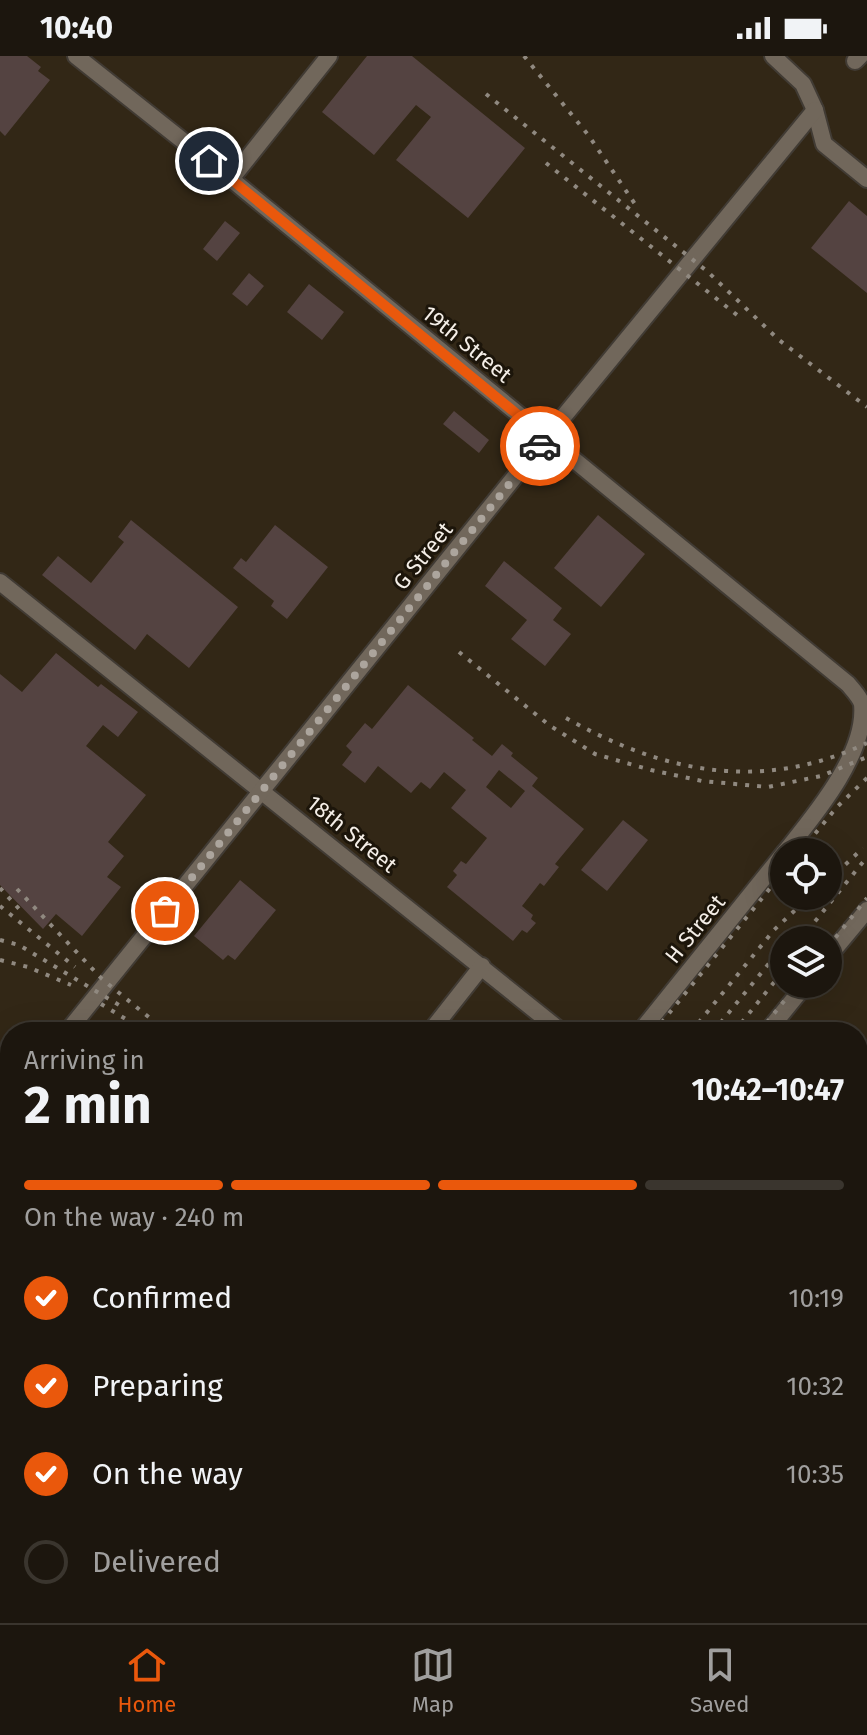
<!DOCTYPE html>
<html lang="en">
<head>
<meta charset="utf-8">
<style>
  :root { --surface:#1c160e; --page:#251f17; --text:#f1f3f6; --muted:#a09f9e; --line:#3a352e; --accent:#ea580c }
  body { margin:0; font-family:"Fira Sans",sans-serif; background:var(--page); color:var(--text); height:100vh; display:flex; flex-direction:column; font-size:30px; white-space:nowrap }
  * { box-sizing:border-box; margin:0 }
  p { font-size:26px; color:var(--muted) }
  .icon { flex:none; width:44px; height:44px; fill:none; stroke:currentColor; stroke-width:2; stroke-linecap:round; stroke-linejoin:round }
  .map { position:relative; flex:1; overflow:hidden }
  .side { position:absolute; left:0px; top:966px; width:868px; height:602px; display:flex; flex-direction:column; background:var(--surface); border-radius:32px 32px 0 0; box-shadow:0 8px 32px #0002,0 0 0 2px var(--line) }
  .side>* { flex:none }
  .fabs { position:absolute; left:770px; top:782px; display:grid; gap:16px }
  .fabs a { display:grid; place-items:center; width:72px; height:72px; border-radius:50%; background:var(--surface); box-shadow:0 8px 32px #0002,0 0 0 2px var(--line); font-size:40px }
  .pin { position:absolute; display:grid; place-items:center; width:68px; height:68px; color:#fff; margin:-34px; border:4px solid #fff; border-radius:50%; box-shadow:0 2px 8px #0007 }
  .courier { position:absolute; display:grid; place-items:center; width:80px; height:80px; margin:-40px; border:6px solid #ea580c; border-radius:50%; background:#fff; color:#222; box-shadow:0 2px 10px #0007 }
  .headline em { font-style:normal; font-weight:700 }
  .headline div { display:flex; flex-direction:column-reverse }
  .headline { display:flex; align-items:center; justify-content:space-between; height:136px; padding:0 24px }
  h1 { font-size:52px; font-weight:700; line-height:60px }
  .bar { display:grid; grid-template-columns:repeat(4,1fr); gap:12px 8px; align-content:center; height:96px; padding:0 24px }
  .bar i { height:10px; border-radius:6px; background:var(--line) }
  .bar .on { background:var(--accent) }
  .bar p { grid-column:span 4 }
  ol { padding:0 24px; list-style:none }
  li { display:flex; align-items:center; gap:24px; height:88px }
  li p { margin-inline-start:auto }
  li .icon { padding:8px; border-radius:50%; background:var(--accent); color:#fff; stroke-width:4 }
  li:last-child { color:var(--muted) }
  li i { width:44px; height:44px; border:4px solid var(--line); border-radius:50% }
  .status { display:flex; justify-content:space-between; align-items:center; height:56px; padding:0 40px; background:var(--surface); direction:ltr }
  .status svg { height:22px; fill:currentColor }
  .menu { display:flex; justify-content:space-around; align-items:center; height:112px; border-top:2px solid var(--line); background:var(--surface); font-size:22px; color:var(--muted) }
  .menu a { display:grid; justify-items:center; gap:4px }
  .menu .on { color:var(--accent) }
  .map>svg:first-child { display:block }
  .built { fill:#322716; fill-rule:evenodd }
  .building { fill:#544341; fill-rule:evenodd }
  .lines { fill:none; stroke-linecap:round; stroke-linejoin:round }
  .minor-casing { stroke:#413b34; stroke-width:20 }
  .minor { stroke:#71675b; stroke-width:16 }
  .rail { stroke:#908980; stroke-width:4; stroke-dasharray:4 8; stroke-linecap:butt }
  .done { stroke:#aca59d; stroke-width:8; stroke-dasharray:0 14.4 }
  .route { stroke:#ea580c; stroke-width:10 }
  .labels { text-anchor:middle; dominant-baseline:central; stroke-width:6; stroke-linejoin:round; paint-order:stroke }
  .street-label { font-size:22px; fill:#f4eee7; stroke:#1c150a }
</style>
</head>
<body>
<div class="status"><b>10:40</b><svg viewBox="0 0 49 12"><path d="M0 12V9h3v3zM5 12V6h3v6zM10 12V3h3v9zM15 12V0h3v12zM26 1h20v11H26zM47 4h2v5h-2z"/></svg></div>
<div class="map">
<svg width="867" height="1567" viewBox="0 0 867 1567">
  <rect width="100%" height="100%" fill="#261e13"/>
  <path class="built" d="M 0,0 L 867,0 L 867,1567 L 0,1567 ZM 784,796 L 828,796 L 828,840 L 784,840 ZM 784,884 L 828,884 L 828,928 L 784,928 ZM 10,976 L 858,976 L 858,1558 L 10,1558 Z"/>
  <g class="building">
    <path d="M 0,0 L 27,0 L 41,11 L 38,15 L 50,24 L 5,80 L 0,75 Z"/>
    <path d="M 367,0 L 412,0 L 525,92 L 468,162 L 396,104 L 431,61 L 416,49 L 374,99 L 322,56 Z"/>
    <path d="M 849,145 L 867,160 L 867,237 L 811,192 Z"/>
    <path d="M 225,165 L 240,177 L 217,205 L 203,193 Z"/>
    <path d="M 249,217 L 264,230 L 247,250 L 232,238 Z"/>
    <path d="M 309,228 L 344,256 L 322,284 L 287,256 Z"/>
    <path d="M 454,355 L 489,384 L 479,397 L 443,368 Z"/>
    <path d="M 598,459 L 645,498 L 601,551 L 554,512 Z"/>
    <path d="M 131,464 L 238,551 L 189,612 L 147,578 L 135,594 L 42,519 L 58,500 L 91,527 L 124,486 L 118,481 Z"/>
    <path d="M 275,469 L 328,511 L 287,563 L 271,550 L 274,545 L 233,512 L 241,502 L 246,506 Z"/>
    <path d="M 504,505 L 562,552 L 553,564 L 571,578 L 545,610 L 511,583 L 527,564 L 485,530 Z"/>
    <path d="M 56,597 L 98,631 L 101,628 L 138,656 L 118,681 L 103,669 L 86,690 L 146,739 L 108,786 L 124,800 L 107,821 L 121,831 L 82,880 L 56,858 L 43,873 L 0,829 L 0,618 L 22,636 Z"/>
    <path d="M 408,629 L 474,682 L 472,684 L 492,700 L 502,688 L 513,697 L 511,700 L 538,722 L 532,730 L 584,773 L 555,808 L 559,811 L 544,830 L 540,827 L 522,850 L 533,859 L 531,863 L 536,867 L 527,877 L 522,874 L 513,885 L 447,831 L 457,819 L 453,815 L 461,805 L 466,808 L 487,782 L 451,752 L 466,734 L 444,716 L 430,733 L 421,726 L 411,737 L 378,710 L 365,727 L 342,709 L 352,696 L 346,690 L 365,667 L 372,673 ZM 499,714 L 525,735 L 511,752 L 486,731 Z"/>
    <path d="M 623,764 L 648,784 L 607,835 L 581,814 Z"/>
    <path d="M 240,824 L 276,854 L 235,904 L 228,899 L 223,904 L 194,880 Z"/>
    <path d="M 10,1414 L 10,1522 L 0,1534 L 0,1427 Z"/>
  </g>
  <g class="lines">
    <defs>
      <g id="minor">
        <path d="M 76,0 L 231,123 L 848,628 C 853,634 860,641 862,648 C 867,698 813,761 785,796"/>
        <path d="M 773,0 L 803,28 L 815,54 L 824,88 L 867,123"/>
        <path d="M 855,5 L 860,0"/>
        <path d="M 231,123 L 329,0"/>
        <path d="M 0,526 L 562,976"/>
        <path d="M 828,901 L 867,854"/>
        <path d="M 67,976 L 546,382 L 815,54"/>
        <path d="M 430,976 L 482,910"/>
        <path d="M 640,976 L 784,797"/>
        <path d="M 767,976 L 806,928"/>
        <path d="M 0,1058 L 10,1046"/>
        <path d="M 0,1161 L 10,1169"/>
        <path d="M 858,1260 L 867,1251"/>
        <path d="M 38,1567 L 46,1558"/>
        <path d="M 284,1567 L 292,1558"/>
        <path d="M 607,1567 L 614,1558"/>
      </g>
    </defs>
    <use href="#minor" class="minor-casing"/>
    <use href="#minor" class="minor"/>
    <g class="rail">
      <path d="M 524,0 L 589,80 L 637,151"/>
      <path d="M 486,38 L 708,216 L 779,284 L 867,351"/>
      <path d="M 546,107 L 737,259"/>
      <path d="M 459,596 L 549,669 L 595,698 L 651,714 L 702,725 L 768,731 L 821,720 L 867,701"/>
      <path d="M 566,662 C 664,717 762,737 867,687"/>
      <path d="M 800,796 L 837,751 L 867,722"/>
      <path d="M 828,825 L 863,792"/>
      <path d="M 0,832 L 20,854"/>
      <path d="M 17,833 L 102,923 L 167,976"/>
      <path d="M 0,850 L 75,911"/>
      <path d="M 0,884 L 19,889 L 119,949"/>
      <path d="M 800,884 L 867,801"/>
      <path d="M 828,891 L 867,842"/>
      <path d="M 0,904 L 28,911 L 71,929"/>
      <path d="M 101,948 L 147,976"/>
      <path d="M 654,976 L 784,815"/>
      <path d="M 691,976 L 774,874 L 810,840"/>
      <path d="M 713,976 L 784,889"/>
      <path d="M 734,976 L 784,914"/>
      <path d="M 759,976 L 798,928"/>
      <path d="M 0,1396 L 10,1384"/>
      <path d="M 0,1414 L 10,1400"/>
      <path d="M 173,1567 L 181,1558"/>
      <path d="M 250,1567 L 255,1558"/>
      <path d="M 264,1567 L 272,1558"/>
    </g>
  </g>
  <g class="lines">
    <path class="done" d="M 165,855 L 540,390"/>
    <path class="route" d="M 209,105 L 546,382 L 540,390"/>
  </g>
  <g class="labels">
    <g class="street-label">
      <text transform="translate(467 288) rotate(39)">19th Street</text>
      <text transform="translate(423 500) rotate(-51)">G Street</text>
      <text transform="translate(352 778) rotate(39)">18th Street</text>
      <text transform="translate(695 873) rotate(-51)">H Street</text>
    </g>
  </g>
</svg>
<div class="fabs">
<a><svg class="icon" aria-label="locate" viewBox="0 0 24 24"><circle cx="12" cy="12" r="6"/><path d="M12 2v4M12 18v4M2 12h4M18 12h4"/></svg></a>
<a><svg class="icon" aria-label="layers" viewBox="0 0 24 24"><path d="M12 4l9 5-9 5-9-5zM3 14l9 5 9-5"/></svg></a>
</div>
<div class="pin" style="left:165px;top:855px;background:#ea580c"><svg class="icon" aria-label="bag" viewBox="0 0 24 24"><path d="M5 8h14l-1 12H6zM9 8a3 3 0 0 1 6 0"/></svg></div>
<div class="pin" style="left:209px;top:105px;background:#1f2937"><svg class="icon" aria-label="home" viewBox="0 0 24 24"><path d="M3 11l9-7 9 7M6 9v11h12V9"/></svg></div>
<div class="courier" style="left:540px;top:390px"><svg class="icon" aria-label="car" viewBox="0 0 24 24"><path d="M5 17H2v-5l4-1 3-4h7l3 4 3 1v5h-3M9 17h6M6 11h13"/><circle cx="7" cy="17" r="2"/><circle cx="17" cy="17" r="2"/></svg></div>
<section class="side">
<div class="headline"><div><h1>2 min</h1><p>Arriving in</p></div><em>10:42–10:47</em></div>
<div class="bar"><i class="on"></i><i class="on"></i><i class="on"></i><i></i><p>On the way · 240 m</p></div>
<ol>
<li><svg class="icon" aria-label="check" viewBox="0 0 24 24"><path d="M5 12l5 5 9-10"/></svg>Confirmed<p>10:19</p></li>
<li><svg class="icon" aria-label="check" viewBox="0 0 24 24"><path d="M5 12l5 5 9-10"/></svg>Preparing<p>10:32</p></li>
<li><svg class="icon" aria-label="check" viewBox="0 0 24 24"><path d="M5 12l5 5 9-10"/></svg>On the way<p>10:35</p></li>
<li><i></i>Delivered</li>
</ol>
</section>
</div>
<nav class="menu">
<a class="on"><svg class="icon" aria-label="home" viewBox="0 0 24 24"><path d="M3 11l9-7 9 7M6 9v11h12V9"/></svg>Home</a>
<a><svg class="icon" aria-label="map" viewBox="0 0 24 24"><path d="M3 6l6-2 6 2 6-2v14l-6 2-6-2-6 2zM9 4v14M15 6v14"/></svg>Map</a>
<a><svg class="icon" aria-label="saved" viewBox="0 0 24 24"><path d="M7 4h10v16l-5-4-5 4z"/></svg>Saved</a>
</nav>
</body>
</html>
